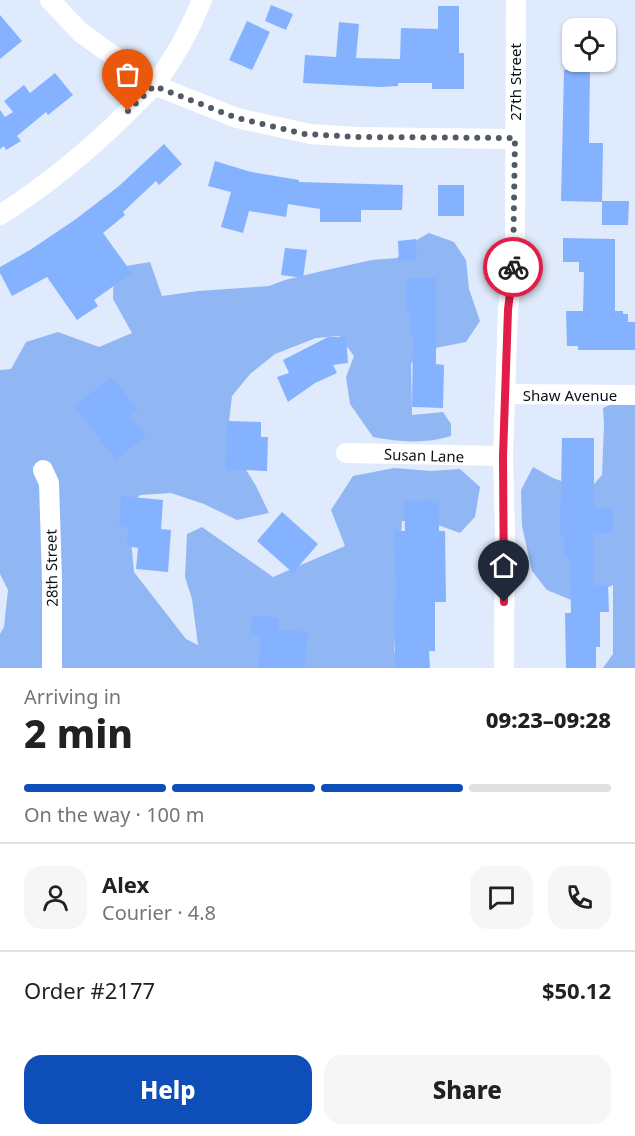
<!DOCTYPE html>
<html lang="en">
<head>
<meta charset="utf-8">
<style>
  :root { --surface:#fff; --page:#f6f6f6; --text:#202124; --muted:#757577; --line:#e0e0e0; --accent:#0d4eb9 }
  body { margin:0; font-family:"Noto Sans",sans-serif; background:var(--page); color:var(--text); height:100vh; display:flex; flex-direction:column; font-size:22px; white-space:nowrap }
  * { box-sizing:border-box; margin:0 }
  p { font-size:20px; color:var(--muted) }
  .icon { flex:none; width:33px; height:33px; fill:none; stroke:currentColor; stroke-width:2; stroke-linecap:round; stroke-linejoin:round }
  .map { position:relative; height:668px; overflow:hidden }
  .drawer { display:flex; flex-direction:column; background:var(--surface); flex:1 }
  .drawer>* { flex:none }
  .tools { position:absolute; left:562px; top:18px; display:grid; gap:12px }
  .tools a { display:grid; place-items:center; width:54px; height:54px; border-radius:12px; background:var(--surface); box-shadow:0 2px 4px #0004; font-size:30px }
  .pin { position:absolute; display:grid; place-items:center; width:51px; height:51px; color:#fff; margin:-62px -26px; border-radius:50% 50% 50% 0; rotate:-45deg; box-shadow:0 0 6px #0007 }
  .pin .icon { rotate:45deg }
  .courier { position:absolute; display:grid; place-items:center; width:60px; height:60px; margin:-30px; border:4px solid #e11d48; border-radius:50%; background:#fff; color:#222; box-shadow:0 2px 8px #0007 }
  .summary em { font-style:normal; font-weight:800 }
  .summary div { display:flex; flex-direction:column-reverse }
  .summary { display:flex; align-items:center; justify-content:space-between; height:102px; padding:0 24px }
  h1 { font-size:39px; font-weight:800; line-height:45px }
  .bar { display:grid; grid-template-columns:repeat(4,1fr); gap:9px 6px; align-content:center; height:72px; padding:0 24px }
  .bar i { height:8px; border-radius:4px; background:var(--line) }
  .bar .current { background:var(--accent) }
  .bar p { grid-column:span 4 }
  .line { display:flex; align-items:center; gap:15px; padding:0 24px; border-top:2px solid var(--line) }
  .line div { flex:1 }
  .round { display:grid; place-items:center; flex:none; width:63px; height:63px; border-radius:18px; background:var(--page) }
  .cta { display:flex; gap:12px; margin-top:auto; padding:12px 24px }
  .cta a { flex:1; height:69px; border-radius:18px; background:var(--accent); color:#fff; font-size:24px; font-weight:800; line-height:69px; text-align:center }
  .cta a+a { background:var(--page); color:var(--text) }
  .map>svg:first-child { display:block }
  .forest { fill:#91b6f4 }
  .building { fill:#85b2ff }
  .lines { fill:none; stroke-linecap:round; stroke-linejoin:round }
  .minor { stroke:#fff; stroke-width:20 }
  .done { stroke:#545a65; stroke-width:6; stroke-dasharray:0 10.8 }
  .route { stroke:#e11d48; stroke-width:8 }
  .labels { text-anchor:middle; dominant-baseline:central; stroke-width:4.5; stroke-linejoin:round; paint-order:stroke }
  .street-label { font-size:15px; fill:#090d14; stroke:#fff }
</style>
</head>
<body>
<div class="map">
<svg width="635" height="668" viewBox="0 0 635 668">
  <rect width="100%" height="100%" fill="#dfeafc"/>
  <g class="forest">
    <path d="M 429,233 L 454,242 L 466,260 L 469,289 L 480,321 L 466,342 L 420,351 L 411,364 L 412,415 L 443,412 L 451,424 L 451,436 C 425,444 399,442 373,437 L 350,404 L 346,377 L 354,356 L 339,336 L 316,338 L 275,354 L 250,374 L 232,396 L 227,439 L 256,486 L 269,513 L 237,520 L 204,504 L 171,493 L 140,495 L 128,508 L 134,572 L 186,639 L 198,645 L 192,599 L 185,577 L 187,534 L 202,527 L 273,577 L 345,546 L 331,510 L 353,476 L 394,468 L 431,471 L 460,469 L 480,487 L 475,517 L 460,533 L 424,520 L 402,521 L 394,652 L 416,668 L 0,668 L 0,634 L 4,627 L 8,590 L 0,574 L 0,370 L 11,369 L 26,342 L 58,332 L 99,347 L 132,333 L 113,299 L 114,268 L 150,262 L 162,296 L 198,291 L 269,286 L 285,280 L 322,271 L 372,260 L 397,258 L 411,243 Z"/>
    <path d="M 625,398 L 635,399 L 635,668 L 603,668 L 613,654 L 613,585 L 576,602 L 547,590 L 532,571 L 522,526 L 521,490 L 533,467 L 553,478 L 588,491 L 602,475 L 604,425 L 603,408 Z"/>
  </g>
  <g class="building">
    <path d="M 271,5 L 293,14 L 286,30 L 265,21 Z"/>
    <path d="M 438,6 L 459,6 L 459,53 L 464,53 L 464,89 L 432,89 L 432,83 L 398,83 L 398,86 L 381,87 L 303,83 L 305,55 L 336,57 L 339,22 L 359,24 L 356,58 L 400,59 L 401,28 L 438,29 Z"/>
    <path d="M 0,15 L 22,41 L 0,59 Z"/>
    <path d="M 247,21 L 270,32 L 252,70 L 229,60 Z"/>
    <path d="M 564,70 L 590,70 L 589,143 L 603,143 L 602,202 L 561,201 Z"/>
    <path d="M 55,73 L 73,95 L 48,115 L 46,112 L 17,136 L 21,141 L 6,150 L 4,146 L 0,149 L 0,110 L 5,117 L 13,112 L 4,101 L 24,85 L 30,93 Z"/>
    <path d="M 164,144 L 182,164 L 159,185 L 156,181 L 123,212 L 125,215 L 103,233 L 132,273 L 94,300 L 98,306 L 77,320 L 47,277 L 12,296 L 0,273 L 0,267 L 30,250 L 76,219 L 119,186 Z"/>
    <path d="M 215,161 L 251,172 L 299,180 L 299,182 L 403,185 L 402,210 L 361,210 L 361,222 L 320,222 L 320,209 L 288,204 L 286,217 L 249,211 L 243,233 L 221,227 L 231,192 L 208,186 Z"/>
    <rect x="438" y="185" width="26" height="31"/>
    <path d="M 602,201 L 629,201 L 628,225 L 602,225 Z"/>
    <path d="M 563,238 L 615,239 L 615,311 L 623,311 L 623,314 L 628,314 L 628,322 L 635,322 L 635,350 L 578,350 L 578,346 L 567,346 L 566,311 L 583,311 L 584,272 L 579,272 L 579,262 L 563,262 Z"/>
    <path d="M 416,239 L 417,260 L 399,261 L 398,241 Z"/>
    <path d="M 285,248 L 307,250 L 303,278 L 281,275 Z"/>
    <path d="M 406,278 L 436,278 L 436,364 L 444,365 L 443,408 L 412,407 L 413,335 L 410,335 L 410,314 L 406,314 Z"/>
    <path d="M 328,337 L 346,337 L 348,363 L 333,365 L 337,373 L 315,383 L 288,402 L 277,377 L 289,373 L 283,360 Z"/>
    <path d="M 112,377 L 138,410 L 130,416 L 146,436 L 116,460 L 74,406 Z"/>
    <path d="M 227,421 L 261,422 L 261,437 L 268,437 L 267,471 L 225,469 Z"/>
    <path d="M 562,438 L 594,438 L 594,507 L 613,508 L 613,533 L 593,533 L 593,585 L 608,585 L 609,612 L 600,612 L 600,647 L 596,647 L 596,668 L 566,668 L 565,613 L 571,613 L 570,558 L 564,558 L 564,537 L 560,537 Z"/>
    <path d="M 121,496 L 163,500 L 161,529 L 171,530 L 168,572 L 136,569 L 138,548 L 127,546 L 128,527 L 119,527 Z"/>
    <path d="M 439,500 L 439,531 L 445,531 L 446,602 L 435,602 L 435,651 L 429,651 L 430,668 L 395,668 L 394,601 L 396,601 L 394,531 L 405,531 L 404,501 Z"/>
    <path d="M 282,512 L 318,544 L 293,573 L 257,541 Z"/>
    <path d="M 252,615 L 279,618 L 278,629 L 308,632 L 305,668 L 258,668 L 261,636 L 250,634 Z"/>
  </g>
  <g class="lines">
    <g class="minor">
      <path d="M 50,0 L 80,32 L 154,85 L 237,118 L 310,134 L 357,137 L 515,139"/>
      <path d="M 0,215 C 46,186 87,152 126,114 C 135,104 146,95 155,84 C 174,59 190,30 202,0"/>
      <path d="M 505,394 L 635,395"/>
      <path d="M 346,453 L 503,456"/>
      <path d="M 43,470 L 49,483 L 52,580 L 52,668"/>
      <path d="M 504,668 L 505,533 L 503,456 L 508,310 L 515,241 L 516,0"/>
    </g>
  </g>
  <g class="lines">
    <path class="done" d="M 128,111 L 154,86 L 237,118 L 305,134 L 357,137 L 515,138 L 513,267"/>
    <path class="route" d="M 504,602 L 503,456 L 508,310 L 513,267"/>
  </g>
  <g class="labels">
    <g class="street-label">
      <text transform="translate(515 82) rotate(-90)">27th Street</text>
      <text x="570" y="395">Shaw Avenue</text>
      <text transform="translate(424 455) rotate(2)">Susan Lane</text>
      <text transform="translate(51 568) rotate(-91)">28th Street</text>
    </g>
  </g>
</svg>
<div class="tools">
<a><svg class="icon" aria-label="locate" viewBox="0 0 24 24"><circle cx="12" cy="12" r="6"/><path d="M12 2v4M12 18v4M2 12h4M18 12h4"/></svg></a>
</div>
<div class="pin" style="left:128px;top:111px;background:#ea580c"><svg class="icon" aria-label="bag" viewBox="0 0 24 24"><path d="M5 8h14l-1 12H6zM9 8a3 3 0 0 1 6 0"/></svg></div>
<div class="pin" style="left:504px;top:602px;background:#1f2937"><svg class="icon" aria-label="home" viewBox="0 0 24 24"><path d="M3 11l9-7 9 7M6 9v11h12V9"/></svg></div>
<div class="courier" style="left:513px;top:267px"><svg class="icon" aria-label="bike" viewBox="0 0 24 24"><circle cx="6" cy="16" r="4"/><circle cx="18" cy="16" r="4"/><path d="M6 16l4-8h5l3 8M10 8l3 8H6M13 5h3"/></svg></div>
</div>
<section class="drawer">
<div class="summary"><div><h1>2 min</h1><p>Arriving in</p></div><em>09:23–09:28</em></div>
<div class="bar"><i class="current"></i><i class="current"></i><i class="current"></i><i></i><p>On the way · 100 m</p></div>
<div class="line" style="height:108px"><a class="round"><svg class="icon" aria-label="person" viewBox="0 0 24 24"><circle cx="12" cy="8" r="4"/><path d="M4 21q1-7 8-7t8 7"/></svg></a><div><b>Alex</b><p>Courier · 4.8</p></div><a class="round"><svg class="icon" aria-label="chat" viewBox="0 0 24 24"><path d="M4 5h16v11H9l-5 4z"/></svg></a><a class="round"><svg class="icon" aria-label="phone" viewBox="0 0 24 24"><path d="M5 4h4l2 5-3 2q2 4 5 5l2-3 5 2v4C11 20 4 13 5 4z"/></svg></a></div>
<div class="line" style="height:78px"><div>Order #2177</div><b>$50.12</b></div>
<div class="cta"><a>Help</a><a>Share</a></div>
</section>
</body>
</html>
